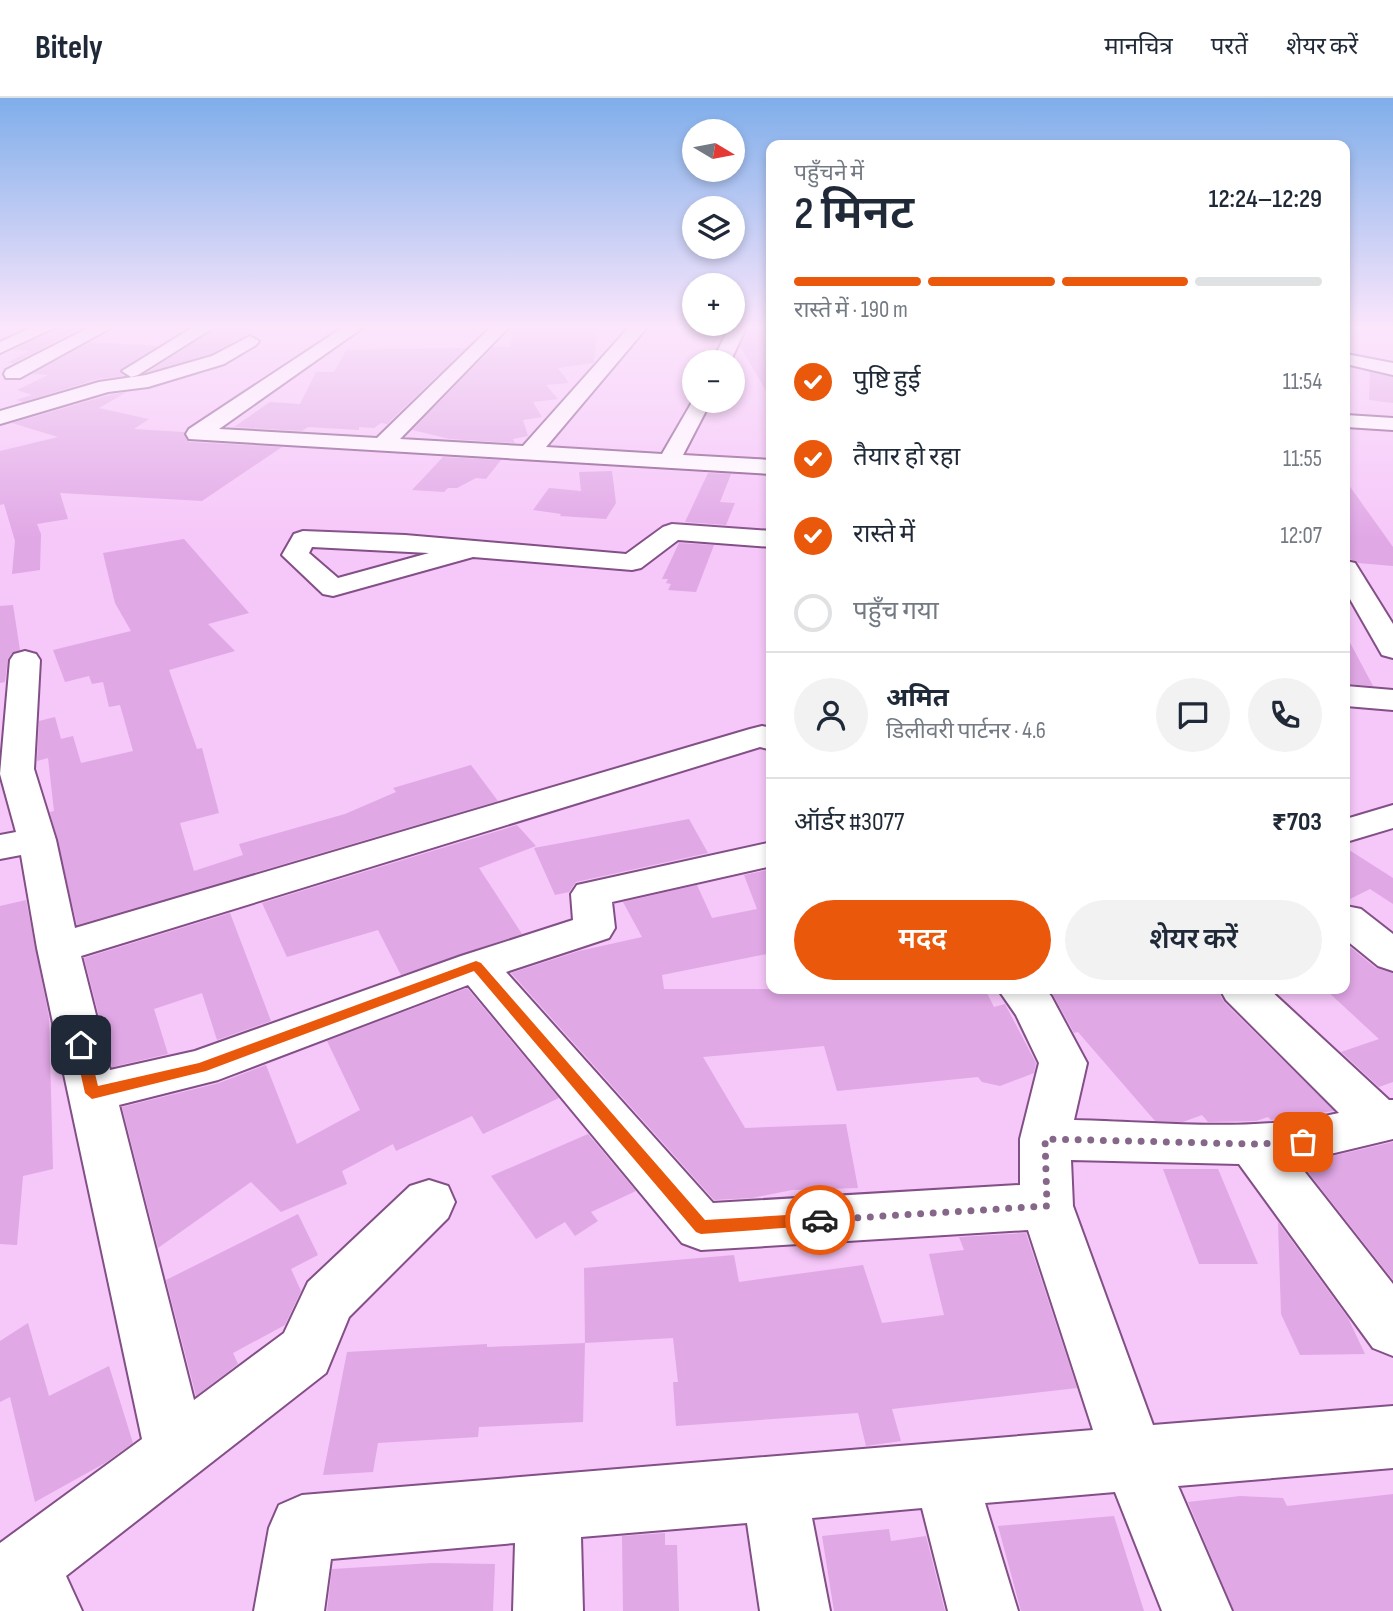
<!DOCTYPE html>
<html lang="hi">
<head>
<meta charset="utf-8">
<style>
  :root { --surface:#fff; --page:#f2f2f3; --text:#1f2937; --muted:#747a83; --line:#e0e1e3; --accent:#ea580c }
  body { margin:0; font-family:"Sofia Sans Condensed","Noto Sans Devanagari",sans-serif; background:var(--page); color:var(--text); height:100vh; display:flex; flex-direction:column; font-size:26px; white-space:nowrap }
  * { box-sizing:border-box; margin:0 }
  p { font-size:23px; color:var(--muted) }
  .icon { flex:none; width:38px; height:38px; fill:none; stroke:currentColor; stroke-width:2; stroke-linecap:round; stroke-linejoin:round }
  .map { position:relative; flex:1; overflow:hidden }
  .panel { position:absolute; left:766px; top:42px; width:584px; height:854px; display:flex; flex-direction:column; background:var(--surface); border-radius:14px; box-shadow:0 4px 10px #0003 }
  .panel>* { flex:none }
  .needle { width:46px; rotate:100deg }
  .controls { position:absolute; left:682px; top:21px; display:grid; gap:14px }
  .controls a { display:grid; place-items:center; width:63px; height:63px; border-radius:50%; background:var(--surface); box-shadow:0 4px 10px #0003; font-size:35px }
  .pin { position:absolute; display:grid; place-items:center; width:60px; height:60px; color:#fff; margin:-30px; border-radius:14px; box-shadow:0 4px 10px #0006 }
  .courier { position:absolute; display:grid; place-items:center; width:70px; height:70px; margin:-35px; border:5px solid #ea580c; border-radius:50%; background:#fff; color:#222; box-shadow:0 2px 9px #0007 }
  .summary em { font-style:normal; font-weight:600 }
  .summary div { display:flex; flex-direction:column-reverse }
  .summary { display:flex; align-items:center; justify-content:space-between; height:119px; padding:0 28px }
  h1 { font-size:46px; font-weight:600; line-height:52px }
  .bar { display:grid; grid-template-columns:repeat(4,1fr); gap:10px 7px; align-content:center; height:84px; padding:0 28px }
  .bar i { height:9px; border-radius:5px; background:var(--line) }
  .bar .active { background:var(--accent) }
  .bar p { grid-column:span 4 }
  .line { display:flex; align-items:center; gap:18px; padding:0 28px; border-top:2px solid var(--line) }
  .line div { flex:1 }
  .round { display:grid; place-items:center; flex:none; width:74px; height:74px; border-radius:37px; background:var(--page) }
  ol { padding:0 28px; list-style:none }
  li { display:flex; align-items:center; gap:21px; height:77px }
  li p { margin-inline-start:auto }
  li .icon { padding:7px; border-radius:50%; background:var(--accent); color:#fff; stroke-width:4 }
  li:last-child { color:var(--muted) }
  li i { width:38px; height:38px; border:4px solid var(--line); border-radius:50% }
  .action { display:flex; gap:14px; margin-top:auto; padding:14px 28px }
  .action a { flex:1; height:80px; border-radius:42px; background:var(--accent); color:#fff; font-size:28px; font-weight:600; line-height:80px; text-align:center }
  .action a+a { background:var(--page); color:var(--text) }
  header { display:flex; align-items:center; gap:42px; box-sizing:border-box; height:98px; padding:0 35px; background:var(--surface); border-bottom:2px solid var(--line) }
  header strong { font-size:33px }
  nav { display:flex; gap:38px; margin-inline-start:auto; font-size:24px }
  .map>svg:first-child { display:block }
  .building { fill:#e1a8e6 }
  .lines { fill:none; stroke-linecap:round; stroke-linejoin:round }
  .minor-casing { stroke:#834f87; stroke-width:4 }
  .minor { fill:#fff; fill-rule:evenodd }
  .route { fill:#ea580c }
  .done { stroke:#866789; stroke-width:7; stroke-dasharray:0 12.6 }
</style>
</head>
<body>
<header>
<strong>Bitely</strong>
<nav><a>मानचित्र</a><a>परतें</a><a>शेयर करें</a></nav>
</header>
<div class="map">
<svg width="1393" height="1513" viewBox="0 0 1393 1513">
  <rect width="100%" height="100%" fill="#f6c7f9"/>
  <g class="building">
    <path d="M 61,228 L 85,228 L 14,265 L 7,265 L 30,253 L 13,252 Z"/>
    <path d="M 219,228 L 259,230 L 211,256 L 148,274 Z"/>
    <path d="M 512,228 L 598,228 L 594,265 L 558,270 L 569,285 L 546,287 L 558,301 L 533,304 L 542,319 L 523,322 L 528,338 L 513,341 L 515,345 L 450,341 L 412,332 L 493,249 L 510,249 Z"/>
    <path d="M 749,228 L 772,228 L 772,303 L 740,248 Z"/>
    <path d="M 90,244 L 158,248 L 121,271 L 120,274 L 124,278 L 98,281 L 23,304 L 16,302 L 32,297 L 17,292 L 48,277 L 32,276 Z"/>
    <path d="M 466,250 L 387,326 L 381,325 L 374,330 L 359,329 L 359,332 L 308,329 L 302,333 L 234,329 L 270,304 L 300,306 L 316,274 L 334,274 L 346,252 Z"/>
    <path d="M 1370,274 L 1393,279 L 1393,305 L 1369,302 Z"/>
    <path d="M 127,294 L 99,310 L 149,321 L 134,331 L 184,334 L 189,344 L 282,349 L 202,403 L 60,395 L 68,421 L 37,426 L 41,436 L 40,472 L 12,476 L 15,443 L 4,406 L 0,407 L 0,353 L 58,339 L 12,325 L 109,297 Z"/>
    <path d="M 443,359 L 501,362 L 486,381 L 476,380 L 457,390 L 448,390 L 444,394 L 412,392 Z"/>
    <path d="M 612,373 L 616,405 L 606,421 L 560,418 L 561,416 L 533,412 L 549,390 L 581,393 L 579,374 Z"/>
    <path d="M 708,375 L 731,376 L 720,404 L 735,405 L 726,427 L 685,424 Z"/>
    <path d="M 1346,383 L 1393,449 L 1393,468 L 1358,465 L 1350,461 L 1346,454 Z"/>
    <path d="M 184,441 L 249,515 L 208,526 L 235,553 L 169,572 L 197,651 L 202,650 L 219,715 L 180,725 L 194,773 L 243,757 L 239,746 L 345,716 L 396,694 L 393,690 L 471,667 L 498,703 L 77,827 L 50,714 L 54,713 L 48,660 L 37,663 L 39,623 L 55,619 L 61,641 L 73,638 L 81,665 L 133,653 L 120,607 L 109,609 L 103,584 L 92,586 L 89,578 L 65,584 L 53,552 L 131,533 L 115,505 L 103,455 Z"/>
    <path d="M 679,445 L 714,447 L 696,494 L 668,492 L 671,486 L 666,485 L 668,481 L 662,481 Z"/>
    <path d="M 13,507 L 20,552 L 12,555 L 8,561 L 5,584 L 0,585 L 0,508 Z"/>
    <path d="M 1346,537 L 1373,588 L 1346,586 Z"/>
    <path d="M 689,721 L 708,755 L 576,784 L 569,794 L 555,797 L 534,750 Z"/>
    <path d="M 517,727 L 536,748 L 479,770 L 522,836 L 401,877 L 378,832 L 287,859 L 262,805 Z"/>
    <path d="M 1346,750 L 1393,780 L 1393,806 L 1370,791 L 1346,803 Z"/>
    <path d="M 772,771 L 772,855 L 662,877 L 664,891 L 985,891 L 994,909 L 1005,906 L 1036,965 L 1034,975 L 1000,988 L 982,984 L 978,979 L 837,993 L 824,948 L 703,959 L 745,1030 L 846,1026 L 858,1090 L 792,1092 L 752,1100 L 714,1102 L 511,875 L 579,853 L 642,839 L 623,804 L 697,787 L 712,820 L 757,811 L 744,777 Z"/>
    <path d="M 26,802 L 49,919 L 53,1071 L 23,1078 L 17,1147 L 0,1146 L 0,808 Z"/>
    <path d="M 230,815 L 271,923 L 217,942 L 202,895 L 154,911 L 168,956 L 112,969 L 84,860 Z"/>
    <path d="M 1350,849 L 1376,870 L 1393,875 L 1393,984 L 1379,989 L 1341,954 L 1379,941 L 1325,891 L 1346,891 L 1346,851 Z"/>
    <path d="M 467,890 L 559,1000 L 483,1036 L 472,1018 L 396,1053 L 393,1046 L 342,1073 L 347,1086 L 281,1114 L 251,1084 L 158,1150 L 122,1009 L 219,985 L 266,967 L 297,1046 L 360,1012 L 327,943 Z"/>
    <path d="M 1068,891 L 1217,891 L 1224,904 L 1334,1013 L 1271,1022 L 1268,1019 L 1256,1023 L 1208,1024 L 1202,1017 L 1183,1024 L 1155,1023 L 1078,934 L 1074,935 L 1052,895 Z"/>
    <path d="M 588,1036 L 636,1093 L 591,1114 L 598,1123 L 575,1138 L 565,1124 L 536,1141 L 491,1078 Z"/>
    <path d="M 1393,1044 L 1393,1182 L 1304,1069 L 1313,1066 L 1311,1063 Z"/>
    <path d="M 1163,1071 L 1218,1071 L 1258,1166 L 1199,1166 Z"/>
    <path d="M 298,1116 L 318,1157 L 291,1171 L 301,1193 L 285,1227 L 233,1255 L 238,1266 L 196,1298 L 166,1182 Z"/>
    <path d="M 1278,1124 L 1348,1220 L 1365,1256 L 1300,1257 L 1281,1216 Z"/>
    <path d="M 1026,1135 L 1077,1290 L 892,1311 L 901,1343 L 866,1348 L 858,1315 L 676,1328 L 673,1284 L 678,1284 L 673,1240 L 585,1245 L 584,1170 L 734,1157 L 739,1184 L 863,1167 L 882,1225 L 944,1217 L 929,1156 L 964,1152 L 959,1139 Z"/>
    <path d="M 28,1225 L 49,1298 L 109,1268 L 133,1345 L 105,1365 L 35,1404 L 10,1299 L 0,1304 L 0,1243 Z"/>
    <path d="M 585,1245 L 583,1324 L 479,1329 L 478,1339 L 378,1345 L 373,1374 L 323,1377 L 347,1254 L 487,1246 L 487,1249 Z"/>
    <path d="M 1393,1396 L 1393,1513 L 1234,1513 L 1188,1404 L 1240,1398 L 1283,1400 L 1287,1408 Z"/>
    <path d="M 1114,1418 L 1144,1513 L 1021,1513 L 998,1428 Z"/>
    <path d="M 889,1431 L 891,1443 L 926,1438 L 945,1513 L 834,1513 L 822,1438 Z"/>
    <path d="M 665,1435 L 665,1447 L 677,1447 L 679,1513 L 623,1513 L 622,1438 Z"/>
    <path d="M 433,1465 L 495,1466 L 493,1513 L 327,1513 L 332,1471 Z"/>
  </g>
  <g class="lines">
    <defs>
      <g id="minor">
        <path d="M 35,228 L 58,228 L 0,255 L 0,244 Z"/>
        <path d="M 92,228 L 114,228 L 20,280 L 6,280 L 4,276 L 6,272 Z"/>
        <path d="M 195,228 L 216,228 L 138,277 L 131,279 L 122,273 Z"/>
        <path d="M 345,228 L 365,228 L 219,331 L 377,340 L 492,228 L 510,228 L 400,341 L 523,348 L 630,228 L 648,228 L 546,349 L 662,356 L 695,299 L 695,303 L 711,303 L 683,357 L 772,362 L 772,376 L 189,341 L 186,336 L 189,331 Z"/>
        <path d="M 730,228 L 747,228 L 730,264 L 712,264 Z"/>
        <path d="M 250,238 L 259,243 L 256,247 L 224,266 L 148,289 L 108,294 L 0,326 L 0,313 L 99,284 L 146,277 L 212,258 Z"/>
        <path d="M 1346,256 L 1393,265 L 1393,277 L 1346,266 Z"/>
        <path d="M 1346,317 L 1393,320 L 1393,332 L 1346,329 Z"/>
        <path d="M 672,426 L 772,433 L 772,449 L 678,442 L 641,470 L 632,472 L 473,459 L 333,498 L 323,496 L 282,457 L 294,436 L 303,433 L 405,437 L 626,456 L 663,429 ZM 312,449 L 429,455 L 338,480 L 309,455 Z"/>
        <path d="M 1346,463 L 1355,465 L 1393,526 L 1393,560 L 1382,557 L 1346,494 Z"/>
        <path d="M 25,553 L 36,556 L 40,562 L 34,671 L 56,742 L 75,830 L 750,631 L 762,628 L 772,630 L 772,652 L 760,649 L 81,858 L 110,972 L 195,953 L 461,858 L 573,822 L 571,796 L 577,787 L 772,744 L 772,768 L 612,804 L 615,830 L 609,840 L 506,874 L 713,1105 L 1020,1087 L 1020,1041 L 1039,965 L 1016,917 L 998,891 L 1045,891 L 1051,898 L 1087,965 L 1074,1022 C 1160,1024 1256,1035 1339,1015 L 1226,902 L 1220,891 L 1269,891 L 1389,1002 L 1393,1002 L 1393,1041 L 1297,1064 L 1393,1186 L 1393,1258 L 1373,1250 L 1239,1066 L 1071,1062 L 1073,1108 L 1153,1327 L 1393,1308 L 1393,1370 L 1178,1388 L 1232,1513 L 1162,1513 L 1115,1394 L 985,1405 L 1018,1513 L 948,1513 L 922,1410 L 812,1420 L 830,1513 L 760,1513 L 747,1425 L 581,1439 L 583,1513 L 513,1513 L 515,1445 L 331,1461 L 324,1513 L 254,1513 L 269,1430 L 279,1407 L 302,1397 L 1093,1332 L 1028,1132 L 701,1152 L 682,1145 L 468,887 L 218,982 L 119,1007 L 194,1302 L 284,1235 L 308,1184 L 410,1088 L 429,1082 L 448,1088 L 455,1104 L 448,1120 L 349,1219 L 326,1275 L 66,1478 L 82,1513 L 0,1513 L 0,1445 L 142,1341 L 37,850 L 21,757 L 0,761 L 0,737 L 16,734 L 0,676 L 10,562 L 14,556 Z"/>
        <path d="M 1346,588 L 1393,592 L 1393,612 L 1346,608 Z"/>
        <path d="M 1393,707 L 1393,730 L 1346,744 L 1346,721 Z"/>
        <path d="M 1346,808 L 1361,811 L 1393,836 L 1393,873 L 1378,868 L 1346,842 Z"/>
      </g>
    </defs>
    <use href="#minor" class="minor-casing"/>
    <use href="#minor" class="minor"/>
  </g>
  <linearGradient id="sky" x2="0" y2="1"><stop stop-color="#7faeea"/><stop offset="0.52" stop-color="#fbe6fc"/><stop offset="1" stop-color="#fbe6fc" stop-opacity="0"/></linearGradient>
  <rect width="1393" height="440" fill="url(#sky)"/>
  <path class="route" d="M 476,863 L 481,865 L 705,1122 L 820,1115 L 825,1117 L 828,1122 L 825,1127 L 701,1136 L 696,1134 L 474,873 L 206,973 L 92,1001 L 85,995 L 74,947 L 76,943 L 86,943 L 88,947 L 98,988 L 199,965 Z"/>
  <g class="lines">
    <path class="done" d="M 820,1122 L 1047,1108 L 1045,1041 L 1253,1046 L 1303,1044"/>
  </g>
</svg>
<div class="controls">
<a><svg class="needle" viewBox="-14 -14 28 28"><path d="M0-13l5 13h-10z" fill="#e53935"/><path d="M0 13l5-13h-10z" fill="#747a83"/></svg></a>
<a><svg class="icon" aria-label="layers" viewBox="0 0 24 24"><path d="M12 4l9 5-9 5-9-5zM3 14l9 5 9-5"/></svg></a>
<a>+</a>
<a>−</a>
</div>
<div class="pin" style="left:1303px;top:1044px;background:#ea580c"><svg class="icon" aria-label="bag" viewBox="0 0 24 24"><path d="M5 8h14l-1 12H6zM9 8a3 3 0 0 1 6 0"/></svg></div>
<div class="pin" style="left:81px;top:947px;background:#1f2937"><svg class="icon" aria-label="home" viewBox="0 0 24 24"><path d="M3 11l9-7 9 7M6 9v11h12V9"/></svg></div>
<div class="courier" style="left:820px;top:1122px"><svg class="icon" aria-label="car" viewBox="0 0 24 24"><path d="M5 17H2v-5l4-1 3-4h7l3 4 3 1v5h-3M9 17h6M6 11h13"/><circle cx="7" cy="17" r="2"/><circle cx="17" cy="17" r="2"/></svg></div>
<section class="panel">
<div class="summary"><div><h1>2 मिनट</h1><p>पहुँचने में</p></div><em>12:24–12:29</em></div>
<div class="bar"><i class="active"></i><i class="active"></i><i class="active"></i><i></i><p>रास्ते में · 190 m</p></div>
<ol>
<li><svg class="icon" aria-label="check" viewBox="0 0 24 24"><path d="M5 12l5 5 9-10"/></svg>पुष्टि हुई<p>11:54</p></li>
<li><svg class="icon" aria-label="check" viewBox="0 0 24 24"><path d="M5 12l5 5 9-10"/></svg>तैयार हो रहा<p>11:55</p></li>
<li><svg class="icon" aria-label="check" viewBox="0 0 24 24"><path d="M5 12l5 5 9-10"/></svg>रास्ते में<p>12:07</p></li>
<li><i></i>पहुँच गया</li>
</ol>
<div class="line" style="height:126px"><a class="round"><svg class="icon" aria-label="person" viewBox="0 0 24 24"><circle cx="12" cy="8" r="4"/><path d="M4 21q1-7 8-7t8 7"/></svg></a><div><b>अमित</b><p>डिलीवरी पार्टनर · 4.6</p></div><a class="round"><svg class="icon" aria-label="chat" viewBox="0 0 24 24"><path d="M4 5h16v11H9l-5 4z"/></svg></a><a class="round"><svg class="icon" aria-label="phone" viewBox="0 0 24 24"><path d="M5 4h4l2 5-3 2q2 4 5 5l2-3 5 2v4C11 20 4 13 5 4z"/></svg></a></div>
<div class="line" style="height:91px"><div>ऑर्डर #3077</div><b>₹703</b></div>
<div class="action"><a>मदद</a><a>शेयर करें</a></div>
</section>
</div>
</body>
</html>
